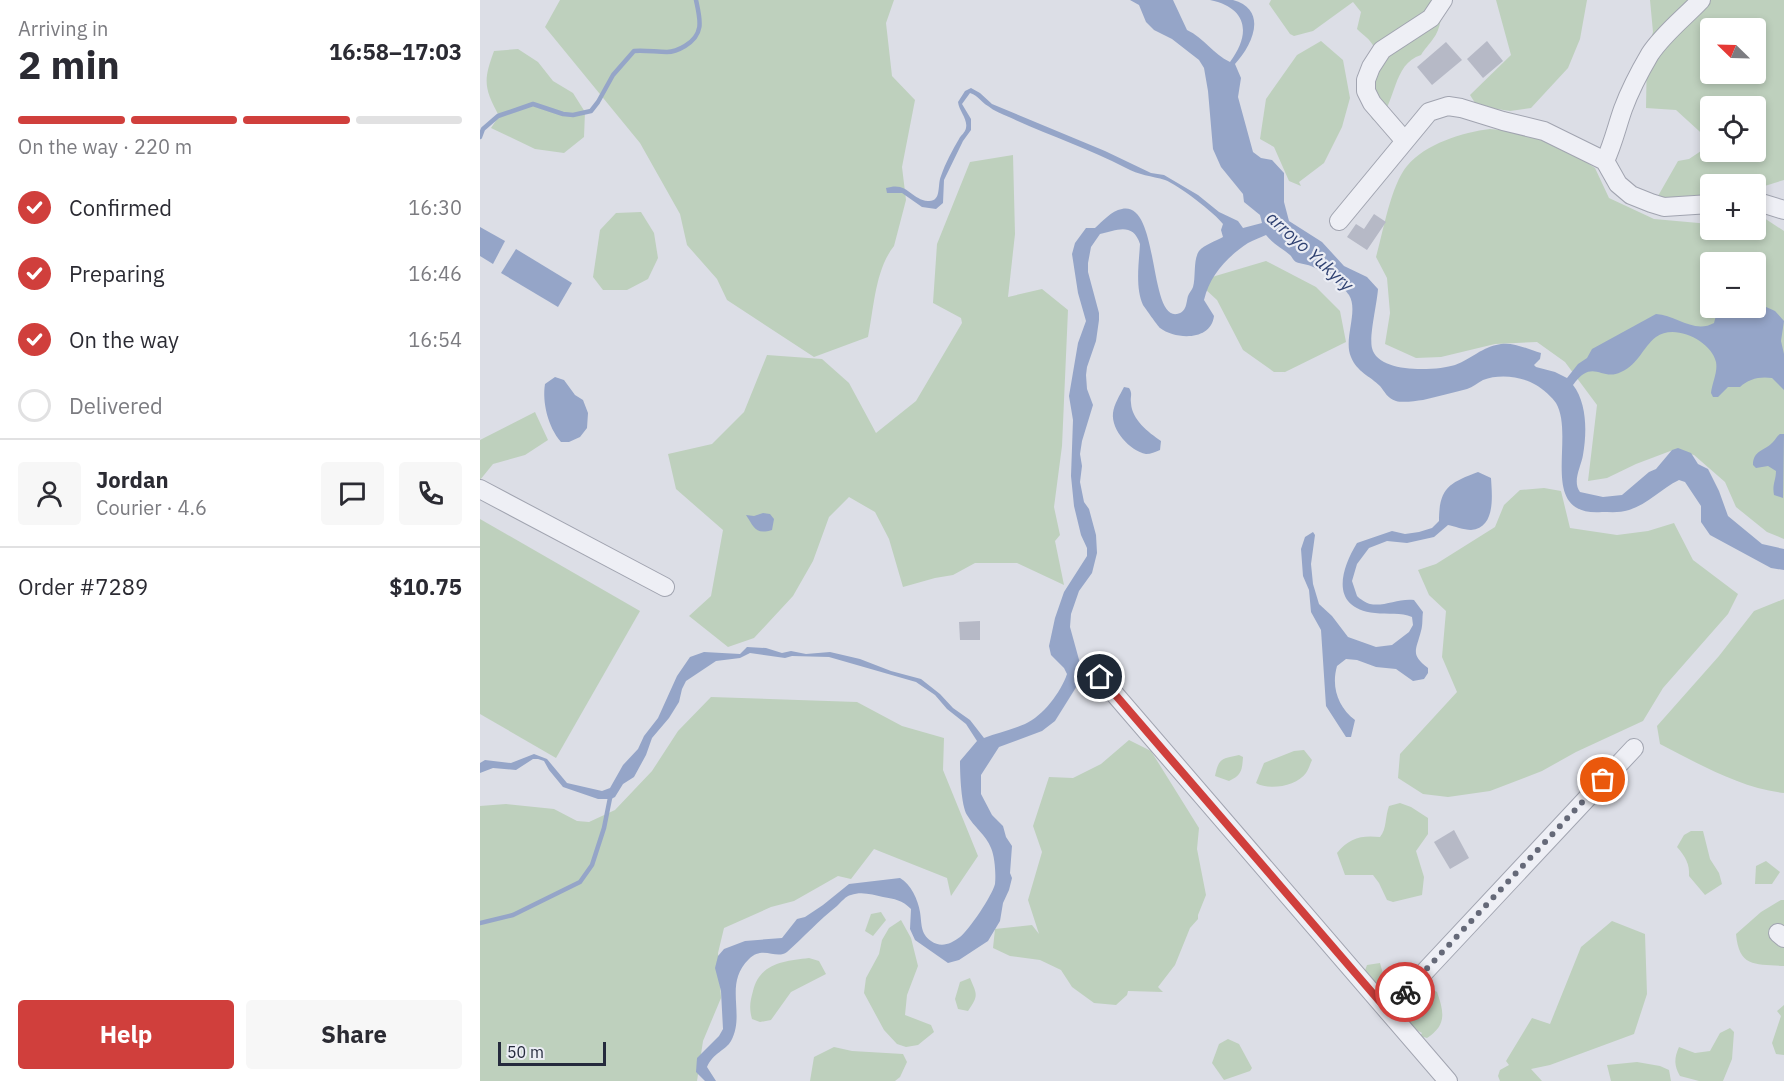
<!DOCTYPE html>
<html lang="en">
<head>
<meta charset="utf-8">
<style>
  :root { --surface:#fff; --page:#f7f7f7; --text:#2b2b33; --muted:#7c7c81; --line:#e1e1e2; --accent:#d03f3c }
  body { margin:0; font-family:"IBM Plex Sans",sans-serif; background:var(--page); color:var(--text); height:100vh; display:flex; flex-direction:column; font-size:22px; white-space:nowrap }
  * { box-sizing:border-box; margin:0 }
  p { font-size:20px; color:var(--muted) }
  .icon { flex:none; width:33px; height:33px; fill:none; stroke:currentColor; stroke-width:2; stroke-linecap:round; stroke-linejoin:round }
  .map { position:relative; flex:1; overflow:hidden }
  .sheet { display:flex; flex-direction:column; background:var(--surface); width:480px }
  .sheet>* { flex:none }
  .needle { width:39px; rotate:293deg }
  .buttons { position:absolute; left:1220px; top:18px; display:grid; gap:12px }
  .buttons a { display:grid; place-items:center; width:66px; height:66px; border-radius:6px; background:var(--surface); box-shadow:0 3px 9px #0003; font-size:30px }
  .scale { position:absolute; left:18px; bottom:15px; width:108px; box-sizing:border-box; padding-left:6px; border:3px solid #252a3d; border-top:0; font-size:16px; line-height:21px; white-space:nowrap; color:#252a3d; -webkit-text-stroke:4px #ebedf4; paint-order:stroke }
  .pin { position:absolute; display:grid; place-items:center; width:51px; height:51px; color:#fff; margin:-26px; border:3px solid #fff; border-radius:50%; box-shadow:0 2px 6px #0007 }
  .courier { position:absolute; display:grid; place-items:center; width:60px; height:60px; margin:-30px; border:4px solid #d03f3c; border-radius:50%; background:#fff; color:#222; box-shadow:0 2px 8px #0007 }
  .summary em { font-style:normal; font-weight:800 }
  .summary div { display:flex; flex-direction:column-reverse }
  .summary { display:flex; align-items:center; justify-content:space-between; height:102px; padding:0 18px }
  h1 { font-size:39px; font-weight:800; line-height:45px }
  .bar { display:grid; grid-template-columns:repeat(4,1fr); gap:9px 6px; align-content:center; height:72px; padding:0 18px }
  .bar i { height:8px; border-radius:4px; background:var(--line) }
  .bar .current { background:var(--accent) }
  .bar p { grid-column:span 4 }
  .line { display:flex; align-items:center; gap:15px; padding:0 18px; border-top:2px solid var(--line) }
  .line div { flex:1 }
  .round { display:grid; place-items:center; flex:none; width:63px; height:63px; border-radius:6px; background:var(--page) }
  ol { padding:0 18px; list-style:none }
  li { display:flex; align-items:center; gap:18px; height:66px }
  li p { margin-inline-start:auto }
  li .icon { padding:6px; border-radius:50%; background:var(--accent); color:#fff; stroke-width:4 }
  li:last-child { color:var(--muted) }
  li i { width:33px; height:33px; border:3px solid var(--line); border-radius:50% }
  .action { display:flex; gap:12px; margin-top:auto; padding:12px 18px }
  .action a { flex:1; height:69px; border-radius:6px; background:var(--accent); color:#fff; font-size:24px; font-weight:800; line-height:69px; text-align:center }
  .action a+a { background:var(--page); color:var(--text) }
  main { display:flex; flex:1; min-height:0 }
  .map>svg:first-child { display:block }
  .green { fill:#bed0bd; fill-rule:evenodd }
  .water { fill:#95a5c8 }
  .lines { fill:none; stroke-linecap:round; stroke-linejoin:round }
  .stream { stroke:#95a5c8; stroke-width:4.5 }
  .building { fill:#b6b9c6 }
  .minor-casing { stroke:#a1a4b0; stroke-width:20 }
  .minor { stroke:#eeeff5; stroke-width:18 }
  .done { stroke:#656978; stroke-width:6; stroke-dasharray:0 10.8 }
  .route { stroke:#d03f3c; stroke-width:8 }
  .labels { text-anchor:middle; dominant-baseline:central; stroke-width:4.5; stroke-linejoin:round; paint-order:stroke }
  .water-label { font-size:18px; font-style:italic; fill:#2f4171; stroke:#ebedf4 }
</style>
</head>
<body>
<main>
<section class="sheet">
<div class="summary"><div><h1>2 min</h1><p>Arriving in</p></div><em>16:58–17:03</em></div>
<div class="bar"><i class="current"></i><i class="current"></i><i class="current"></i><i></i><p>On the way · 220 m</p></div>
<ol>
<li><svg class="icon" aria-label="check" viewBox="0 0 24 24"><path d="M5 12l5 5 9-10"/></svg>Confirmed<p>16:30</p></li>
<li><svg class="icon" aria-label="check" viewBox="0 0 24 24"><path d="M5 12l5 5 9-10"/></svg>Preparing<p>16:46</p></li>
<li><svg class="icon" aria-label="check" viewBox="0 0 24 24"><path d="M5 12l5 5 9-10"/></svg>On the way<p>16:54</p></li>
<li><i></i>Delivered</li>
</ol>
<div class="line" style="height:108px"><a class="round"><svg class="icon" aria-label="person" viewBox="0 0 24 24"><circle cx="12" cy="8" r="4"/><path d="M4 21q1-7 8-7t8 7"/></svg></a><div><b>Jordan</b><p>Courier · 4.6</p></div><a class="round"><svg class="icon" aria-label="chat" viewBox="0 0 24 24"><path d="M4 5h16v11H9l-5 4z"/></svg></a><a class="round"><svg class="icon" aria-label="phone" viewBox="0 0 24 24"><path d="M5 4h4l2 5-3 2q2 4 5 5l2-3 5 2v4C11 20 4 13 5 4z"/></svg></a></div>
<div class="line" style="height:78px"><div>Order #7289</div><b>$10.75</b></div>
<div class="action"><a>Help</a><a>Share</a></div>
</section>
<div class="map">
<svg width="1304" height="1081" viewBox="0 0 1304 1081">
  <rect width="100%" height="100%" fill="#dcdee6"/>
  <g class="green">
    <path d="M 80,0 L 414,0 L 406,23 L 412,76 L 435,100 L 422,167 L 426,200 L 414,246 C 395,270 394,308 388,337 L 334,357 L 247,300 L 237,279 L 207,245 L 200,214 L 160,143 L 65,27 Z"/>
    <path d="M 791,0 L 964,0 C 962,12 961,29 953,39 C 949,45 945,48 941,55 C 912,64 917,103 897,122 L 892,119 L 890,113 L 894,47 C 890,39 883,35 877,29 L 881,12 L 873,2 L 833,31 L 814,36 L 810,34 L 789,4 Z"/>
    <path d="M 1016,0 L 1107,0 L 1100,39 L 1088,68 L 1051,108 L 1030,111 L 997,106 L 990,95 L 1031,55 Z"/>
    <path d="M 1170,0 L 1304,0 L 1304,180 L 1275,189 L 1275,184 L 1230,184 L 1230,203 L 1200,212 L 1178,196 L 1198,161 L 1209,159 L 1230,145 L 1230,152 L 1275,152 L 1275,106 L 1230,106 L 1230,141 L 1196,110 L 1166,108 L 1167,50 L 1173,32 ZM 1230,28 L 1275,28 L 1275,74 L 1230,74 Z"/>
    <path d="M 841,41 L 863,60 L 870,98 L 862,127 L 844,163 L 819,182 L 821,186 L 809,181 L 794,147 L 780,139 L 786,99 L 817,55 Z"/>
    <path d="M 38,49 L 58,62 L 73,81 L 93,93 L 105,112 L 104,137 L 84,153 L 55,149 L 11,128 L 19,116 C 4,88 3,81 14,51 Z"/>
    <path d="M 1010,129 L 1033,131 L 1078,143 L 1115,168 L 1129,198 L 1174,219 L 1230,224 L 1230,230 L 1275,230 L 1275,212 L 1304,231 L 1304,539 L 1287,532 L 1256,507 L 1245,482 L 1214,455 L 1193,450 L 1156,464 L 1127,478 L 1108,481 L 1117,405 L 1085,362 L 1057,342 L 1015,344 L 961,357 L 936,358 L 905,344 L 910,313 L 907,278 L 896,257 C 903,232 911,185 927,166 C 945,144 983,132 1010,129 ZM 1230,262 L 1275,262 L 1275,308 L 1230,308 Z"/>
    <path d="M 533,155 L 535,234 L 528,297 L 562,289 L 588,310 L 582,446 L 574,507 L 580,535 L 575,541 L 584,585 L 537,563 L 495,563 L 473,575 L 455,578 L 423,587 L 409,539 L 395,512 L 369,497 L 349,517 L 333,561 L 313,596 L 274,638 L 248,647 L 209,616 L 231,596 L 243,530 L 196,489 L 188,454 L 232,444 L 264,412 L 287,355 L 342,359 L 369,383 L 396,433 L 436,401 L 482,323 L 481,318 L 453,303 L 457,244 L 490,162 Z"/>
    <path d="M 161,212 L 174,233 L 178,258 L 168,279 L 147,290 L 123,290 L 113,277 L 120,230 L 136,213 Z"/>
    <path d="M 786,261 L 836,287 L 860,311 L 866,342 L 799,375 L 805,372 L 794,372 L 763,350 L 737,300 L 724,288 L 732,277 Z"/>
    <path d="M 55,412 L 68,440 L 45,455 L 13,464 L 0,480 L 0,440 Z"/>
    <path d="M 1064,488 L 1081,491 L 1090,528 L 1137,535 L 1168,531 L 1194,523 L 1213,560 L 1258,594 L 1248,614 L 1183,688 L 1163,721 L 1096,752 L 1062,771 L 1010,791 L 968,797 L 943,794 L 918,778 L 920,754 L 977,692 L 962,657 L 966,611 L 949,595 L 938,570 L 956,564 L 1015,527 L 1024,505 L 1040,490 Z"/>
    <path d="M 0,519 L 160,611 L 76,758 L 0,714 Z"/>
    <path d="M 1304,599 L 1304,793 C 1260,788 1219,764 1180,744 L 1177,726 L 1239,656 L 1274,611 Z"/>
    <path d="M 231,697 L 377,702 L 422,726 L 464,738 L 463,770 L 498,856 L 471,896 L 467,878 L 394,849 L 371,879 L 358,876 L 314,901 L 291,907 L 244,928 L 238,953 L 241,998 L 223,1041 L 217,1081 L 0,1081 L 0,806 L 26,804 L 74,809 L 97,821 L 109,822 L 135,810 L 172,771 L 198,731 Z"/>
    <path d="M 649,740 L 671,751 L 719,828 L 717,849 L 726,895 L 718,915 L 718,919 L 710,928 L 695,965 L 678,987 L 683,992 L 648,991 L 647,995 L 636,1005 L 614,1003 L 592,987 L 581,970 L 560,960 L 530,956 L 513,948 L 515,929 L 552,925 L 559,934 L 548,900 L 562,852 L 553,826 L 569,777 L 593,778 L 621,764 Z"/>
    <path d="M 824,750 L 832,760 C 830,764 829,769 826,773 C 817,786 789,791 776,783 L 784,763 L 814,751 Z"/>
    <path d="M 759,755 L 763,757 C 762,770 762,775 749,781 L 735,776 C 739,758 741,759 759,755 Z"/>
    <path d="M 920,803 L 931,807 L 948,818 L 948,834 L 936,851 L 944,877 L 942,895 L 913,902 L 907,900 L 899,883 L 893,875 L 865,875 L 857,853 C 869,838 881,835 900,837 C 907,829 905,816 909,806 Z"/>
    <path d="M 1211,831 L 1223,831 L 1230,859 L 1239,873 L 1242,884 L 1225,895 L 1209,876 C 1210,864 1205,856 1197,847 L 1204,835 Z"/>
    <path d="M 1286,861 L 1300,872 L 1292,884 L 1275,884 L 1276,866 Z"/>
    <path d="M 1301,900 L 1304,900 L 1304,966 C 1276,964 1259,968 1256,934 L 1281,912 Z"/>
    <path d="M 401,912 L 406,920 L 393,936 L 385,931 L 391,914 Z"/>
    <path d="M 421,920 L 431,938 L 438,966 L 427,995 L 425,1015 L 451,1025 L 454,1032 L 438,1045 L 426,1047 L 417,1044 L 404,1030 L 384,993 L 386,978 L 399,954 L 402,940 L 409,928 Z"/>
    <path d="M 1132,921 L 1165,934 L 1167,994 L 1154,1034 L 1070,1065 L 1051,1069 L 1062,1081 L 1020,1081 L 1018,1076 L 1020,1070 L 1029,1065 L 1026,1061 L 1052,1018 L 1070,1024 L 1101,947 Z"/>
    <path d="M 329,958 L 339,961 L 346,974 L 311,992 L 291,1020 L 280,1022 L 272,1019 C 269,1008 270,1002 273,991 C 280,963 304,961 329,958 Z"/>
    <path d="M 900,963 L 905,981 L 901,997 L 881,981 L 887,965 Z"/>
    <path d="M 926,976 L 957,992 C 964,1012 967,1025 947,1038 L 940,1036 L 942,1033 C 918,1020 913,1000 926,976 Z"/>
    <path d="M 490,978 C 497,995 499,995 488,1011 L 478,1009 L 475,999 L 480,982 Z"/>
    <path d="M 1304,1005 L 1304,1055 L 1296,1054 L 1292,1043 L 1301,1016 L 1297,1011 Z"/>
    <path d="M 1250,1028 L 1254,1032 L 1252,1059 L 1243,1081 L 1219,1081 L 1200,1076 C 1194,1066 1194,1058 1199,1047 L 1215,1053 L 1230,1051 L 1240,1033 Z"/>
    <path d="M 748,1039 L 759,1044 L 772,1068 L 770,1071 L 744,1080 L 732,1063 L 739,1044 Z"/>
    <path d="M 354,1047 L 372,1051 L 423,1054 L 427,1062 L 420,1077 L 415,1081 L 330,1081 L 334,1057 Z"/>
    <path d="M 1157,1062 L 1180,1066 L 1189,1070 L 1191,1081 L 1131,1081 L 1127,1065 Z"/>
  </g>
  <g class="water">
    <path d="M 650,0 L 693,0 L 707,30 C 724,38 733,54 750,62 C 771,34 768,8 730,0 C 737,0 746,0 753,0 C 789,10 772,46 755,64 L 761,78 L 758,97 L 773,152 L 781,158 L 792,160 L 804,173 L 804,202 L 809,221 L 842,242 L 864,266 L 887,277 L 898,289 C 897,304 889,336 892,348 C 898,374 956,371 975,365 C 992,359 1001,347 1021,344 C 1033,342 1048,349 1061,353 L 1060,359 L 1054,365 L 1056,367 L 1075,372 L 1087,378 L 1098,364 L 1107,358 L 1112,349 L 1176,314 C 1196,315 1214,334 1234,323 L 1238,308 L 1275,308 L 1275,302 L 1295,311 L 1304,321 L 1301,341 L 1304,354 L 1304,390 L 1292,378 C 1280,376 1268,379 1260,387 L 1248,387 L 1238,397 L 1233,397 L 1231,393 C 1232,383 1238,372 1236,362 C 1231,341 1195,323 1176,337 C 1162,348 1159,364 1141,372 C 1121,382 1113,357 1093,385 C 1107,403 1107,432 1103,455 C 1101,467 1092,481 1100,492 L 1123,497 L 1142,495 L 1169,472 L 1176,469 L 1192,450 L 1198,448 L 1211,453 L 1218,464 L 1228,469 L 1239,491 L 1248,516 L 1282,544 L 1304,549 L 1304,570 L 1291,568 L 1230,535 L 1221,522 L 1221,506 L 1205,482 L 1199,480 C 1182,488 1168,504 1149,510 C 1140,513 1131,512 1122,512 C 1056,517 1096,437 1076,403 C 1073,398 1062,388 1056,385 C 1041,376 1019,374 1003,380 C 997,383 993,387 987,389 C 973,393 958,396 943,400 C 935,401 923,403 916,401 C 907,398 905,392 900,386 C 890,376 877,372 871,357 C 863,339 879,311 869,295 C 864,287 841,270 833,267 C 828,264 821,264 816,262 C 812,259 813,258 810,255 C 802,248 793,244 786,235 C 780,238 773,240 768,243 C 747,257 730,275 724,300 L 734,316 C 731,341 696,340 680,328 C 678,326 665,308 663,305 C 655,288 659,262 660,244 C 653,222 637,230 620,234 L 611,247 L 608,263 L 608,272 L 619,313 L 619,320 L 616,341 L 607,367 L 606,375 L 607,389 L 613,405 L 602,441 L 600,454 L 602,466 L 600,482 L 604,502 L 609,509 L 616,535 L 617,553 L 612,573 L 599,591 L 591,614 L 590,627 L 601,667 L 600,681 L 575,721 L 562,731 L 519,747 L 501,775 L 501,794 L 512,815 L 523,826 L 526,837 L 532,846 L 530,873 L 532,878 L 529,890 L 523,903 L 520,921 L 508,941 L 479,960 L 468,963 L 435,940 L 430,929 L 431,909 C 422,900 415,899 403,897 C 393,895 382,891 371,895 C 366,896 361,902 357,906 C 339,920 324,937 307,952 C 296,960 283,945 269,959 C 243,984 266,1014 251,1041 C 246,1050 233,1053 227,1067 L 236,1081 L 225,1081 L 216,1072 L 217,1058 L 239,1036 L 243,1029 L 241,991 L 235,968 L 238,956 L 244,949 L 265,941 L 302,938 L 317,919 L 325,917 L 343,905 L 369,884 L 420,878 C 431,884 438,900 440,912 C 442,924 440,933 451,941 C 461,948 471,944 480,937 C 489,930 512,896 515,884 C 516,875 515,857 511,848 C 506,835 494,827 487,815 C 481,805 480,773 480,761 L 497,741 L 486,724 L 467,709 L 455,695 L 436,682 L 349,657 L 312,656 L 305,658 L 270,653 L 260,658 L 236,661 L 206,681 L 202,689 L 199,702 L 189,718 L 172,738 L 166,755 L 154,777 L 143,784 L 135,797 L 131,799 L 118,799 L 83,787 L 69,770 L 64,761 L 58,759 L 53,759 L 36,770 L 13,768 L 0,773 L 0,763 L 5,760 L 31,763 L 54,754 L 67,759 L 87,783 L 122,791 L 130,788 L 143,765 L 158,749 L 164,736 L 178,718 L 197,676 L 210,657 L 224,652 L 260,654 L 267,647 L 286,648 L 302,653 L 311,651 L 326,654 L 350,652 L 380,659 L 411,671 L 441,679 L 460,694 L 473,708 L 490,720 L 504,738 C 517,733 531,730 545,724 C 563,716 581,692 587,674 L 584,668 L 571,655 L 569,646 L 575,618 L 584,592 L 607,556 L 607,548 L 601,535 L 594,506 L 591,476 L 593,420 L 589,396 L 598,343 L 606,321 L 598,293 L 592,254 L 595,243 L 606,228 L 615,228 C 623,221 631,211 642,209 C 680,201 668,319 697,314 C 707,312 706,303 708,296 C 709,293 712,290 713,287 C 716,277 713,260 719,251 C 724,245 736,241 743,237 L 741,230 L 743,224 C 736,214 697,184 685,180 C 672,176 658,175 646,168 C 608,148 567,135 529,117 C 522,114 514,111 508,106 C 501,102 499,96 490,93 L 482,104 L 491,119 L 491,130 L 483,141 L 464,180 L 463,203 L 456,209 L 442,207 L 422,193 L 407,193 L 406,188 C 428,181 430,199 448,201 C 462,202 457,185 461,176 C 465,164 473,149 479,139 C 481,135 485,133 486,128 C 488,119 479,111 478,102 L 485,91 L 491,88 L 500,93 L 512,104 L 625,151 L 671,173 L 684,175 L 718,195 L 739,212 L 758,221 L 763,228 L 782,223 L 780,215 L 764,202 L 763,194 L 741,167 L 733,149 L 728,91 L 724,68 L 719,60 L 692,39 L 674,30 L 666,22 L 659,5 Z"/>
    <path d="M 0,227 L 25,241 L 13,264 L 0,256 Z"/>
    <path d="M 36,249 L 92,283 L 78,307 L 21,273 Z"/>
    <path d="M 75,377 L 84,380 L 95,395 L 103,400 L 108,413 L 107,428 L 100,437 L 89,442 L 81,442 C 68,427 62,402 65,384 Z"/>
    <path d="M 644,387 L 649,388 C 653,394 650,396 651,403 C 652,420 668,432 681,441 L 680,450 C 675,452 671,454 666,454 C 650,451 631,430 633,413 C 634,404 640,395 644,387 Z"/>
    <path d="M 1300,434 L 1304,434 L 1303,498 L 1294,495 C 1292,485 1296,480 1296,471 L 1288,466 L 1276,468 L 1273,465 C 1273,450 1285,451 1293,442 C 1295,440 1297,436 1300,434 Z"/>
    <path d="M 998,472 L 1011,478 C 1012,495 1016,528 991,530 C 984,530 974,526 968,525 L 954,537 L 927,543 L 907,541 L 889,548 L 877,564 L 872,581 L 877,596 C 880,599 886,603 890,604 C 904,607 919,598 934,600 L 943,612 C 942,618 943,625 941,631 C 936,651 930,654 948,668 L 948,673 L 944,679 L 933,681 L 916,669 L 896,667 L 877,660 L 866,659 L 857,666 C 851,687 858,707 875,720 L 871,737 L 866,737 L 846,706 L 841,630 L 831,612 L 829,590 L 823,576 L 821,549 L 825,537 L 833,532 L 835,535 L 831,564 L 833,584 L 839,604 L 852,616 L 868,637 L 896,647 L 912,645 L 929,632 L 933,625 L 932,617 C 921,612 908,615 895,613 C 850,608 860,571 877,543 L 912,531 L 925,534 L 939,532 L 952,528 L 959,521 C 959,488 969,483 998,472 Z"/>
    <path d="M 283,513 L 290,514 L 294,519 L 292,530 C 275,535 274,527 266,515 L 274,516 Z"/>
  </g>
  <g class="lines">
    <g class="stream">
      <path d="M 0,137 L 3,129 L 18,116 L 53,104 L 83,114 L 93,115 L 111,111 L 118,102 L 133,75 L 154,51 C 165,50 176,52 187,52 C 194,52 200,49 205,46 C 225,34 220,19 216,0"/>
      <path d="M 0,923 L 33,915 L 100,882 L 112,865 L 124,828 L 131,793"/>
    </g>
  </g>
  <g class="building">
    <path d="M 1007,41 L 1023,61 L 1003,78 L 987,59 Z"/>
    <path d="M 966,42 L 982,60 L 952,85 L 937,67 Z"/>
    <path d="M 894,214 L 906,222 L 887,250 L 867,237 L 876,224 L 884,229 Z"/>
    <path d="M 500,621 L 500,640 L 480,640 L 479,622 Z"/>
    <path d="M 974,830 L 989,858 L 970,869 L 954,842 Z"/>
  </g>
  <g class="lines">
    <defs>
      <g id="minor">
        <path d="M 924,140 L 892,103 L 886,91 L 886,80 L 891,67 L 902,50 L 951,18 L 963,0"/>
        <path d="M 1125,161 C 1133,144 1137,126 1143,109 C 1150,90 1160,71 1170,54 C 1184,33 1204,18 1221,0"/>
        <path d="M 1275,201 L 1304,210"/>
        <path d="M 859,221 L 949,112 L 968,106 L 981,108 L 1023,121 L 1064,131 L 1125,161 L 1138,184 L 1151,195 L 1171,203 L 1184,207 L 1230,204"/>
        <path d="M 0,489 L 185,587"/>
        <path d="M 620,677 L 968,1081"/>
        <path d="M 1298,933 L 1304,938"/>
        <path d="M 908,1011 L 1154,748"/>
      </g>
    </defs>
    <use href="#minor" class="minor-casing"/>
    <use href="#minor" class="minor"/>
  </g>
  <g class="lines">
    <path class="done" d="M 925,992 L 1123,780"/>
    <path class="route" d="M 620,677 L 908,1011 L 925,992"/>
  </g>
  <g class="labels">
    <g class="water-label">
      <text transform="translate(830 251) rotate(42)">arroyo Yukyry</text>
    </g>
  </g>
</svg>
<div class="buttons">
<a><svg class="needle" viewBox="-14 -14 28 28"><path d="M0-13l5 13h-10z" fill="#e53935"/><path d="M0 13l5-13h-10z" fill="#7c7c81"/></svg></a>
<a><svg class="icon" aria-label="locate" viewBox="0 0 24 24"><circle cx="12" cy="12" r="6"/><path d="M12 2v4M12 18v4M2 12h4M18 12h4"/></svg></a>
<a>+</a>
<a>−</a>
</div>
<div class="scale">50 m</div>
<div class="pin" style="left:1123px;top:780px;background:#ea580c"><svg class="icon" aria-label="bag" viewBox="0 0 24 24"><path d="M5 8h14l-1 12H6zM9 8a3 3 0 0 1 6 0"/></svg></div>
<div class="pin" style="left:620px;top:677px;background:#1f2937"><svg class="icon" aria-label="home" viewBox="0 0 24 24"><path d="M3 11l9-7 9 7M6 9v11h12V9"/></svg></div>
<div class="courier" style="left:925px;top:992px"><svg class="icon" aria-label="bike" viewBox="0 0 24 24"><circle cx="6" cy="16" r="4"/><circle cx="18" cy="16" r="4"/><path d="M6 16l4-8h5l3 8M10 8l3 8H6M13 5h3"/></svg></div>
</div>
</main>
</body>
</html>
